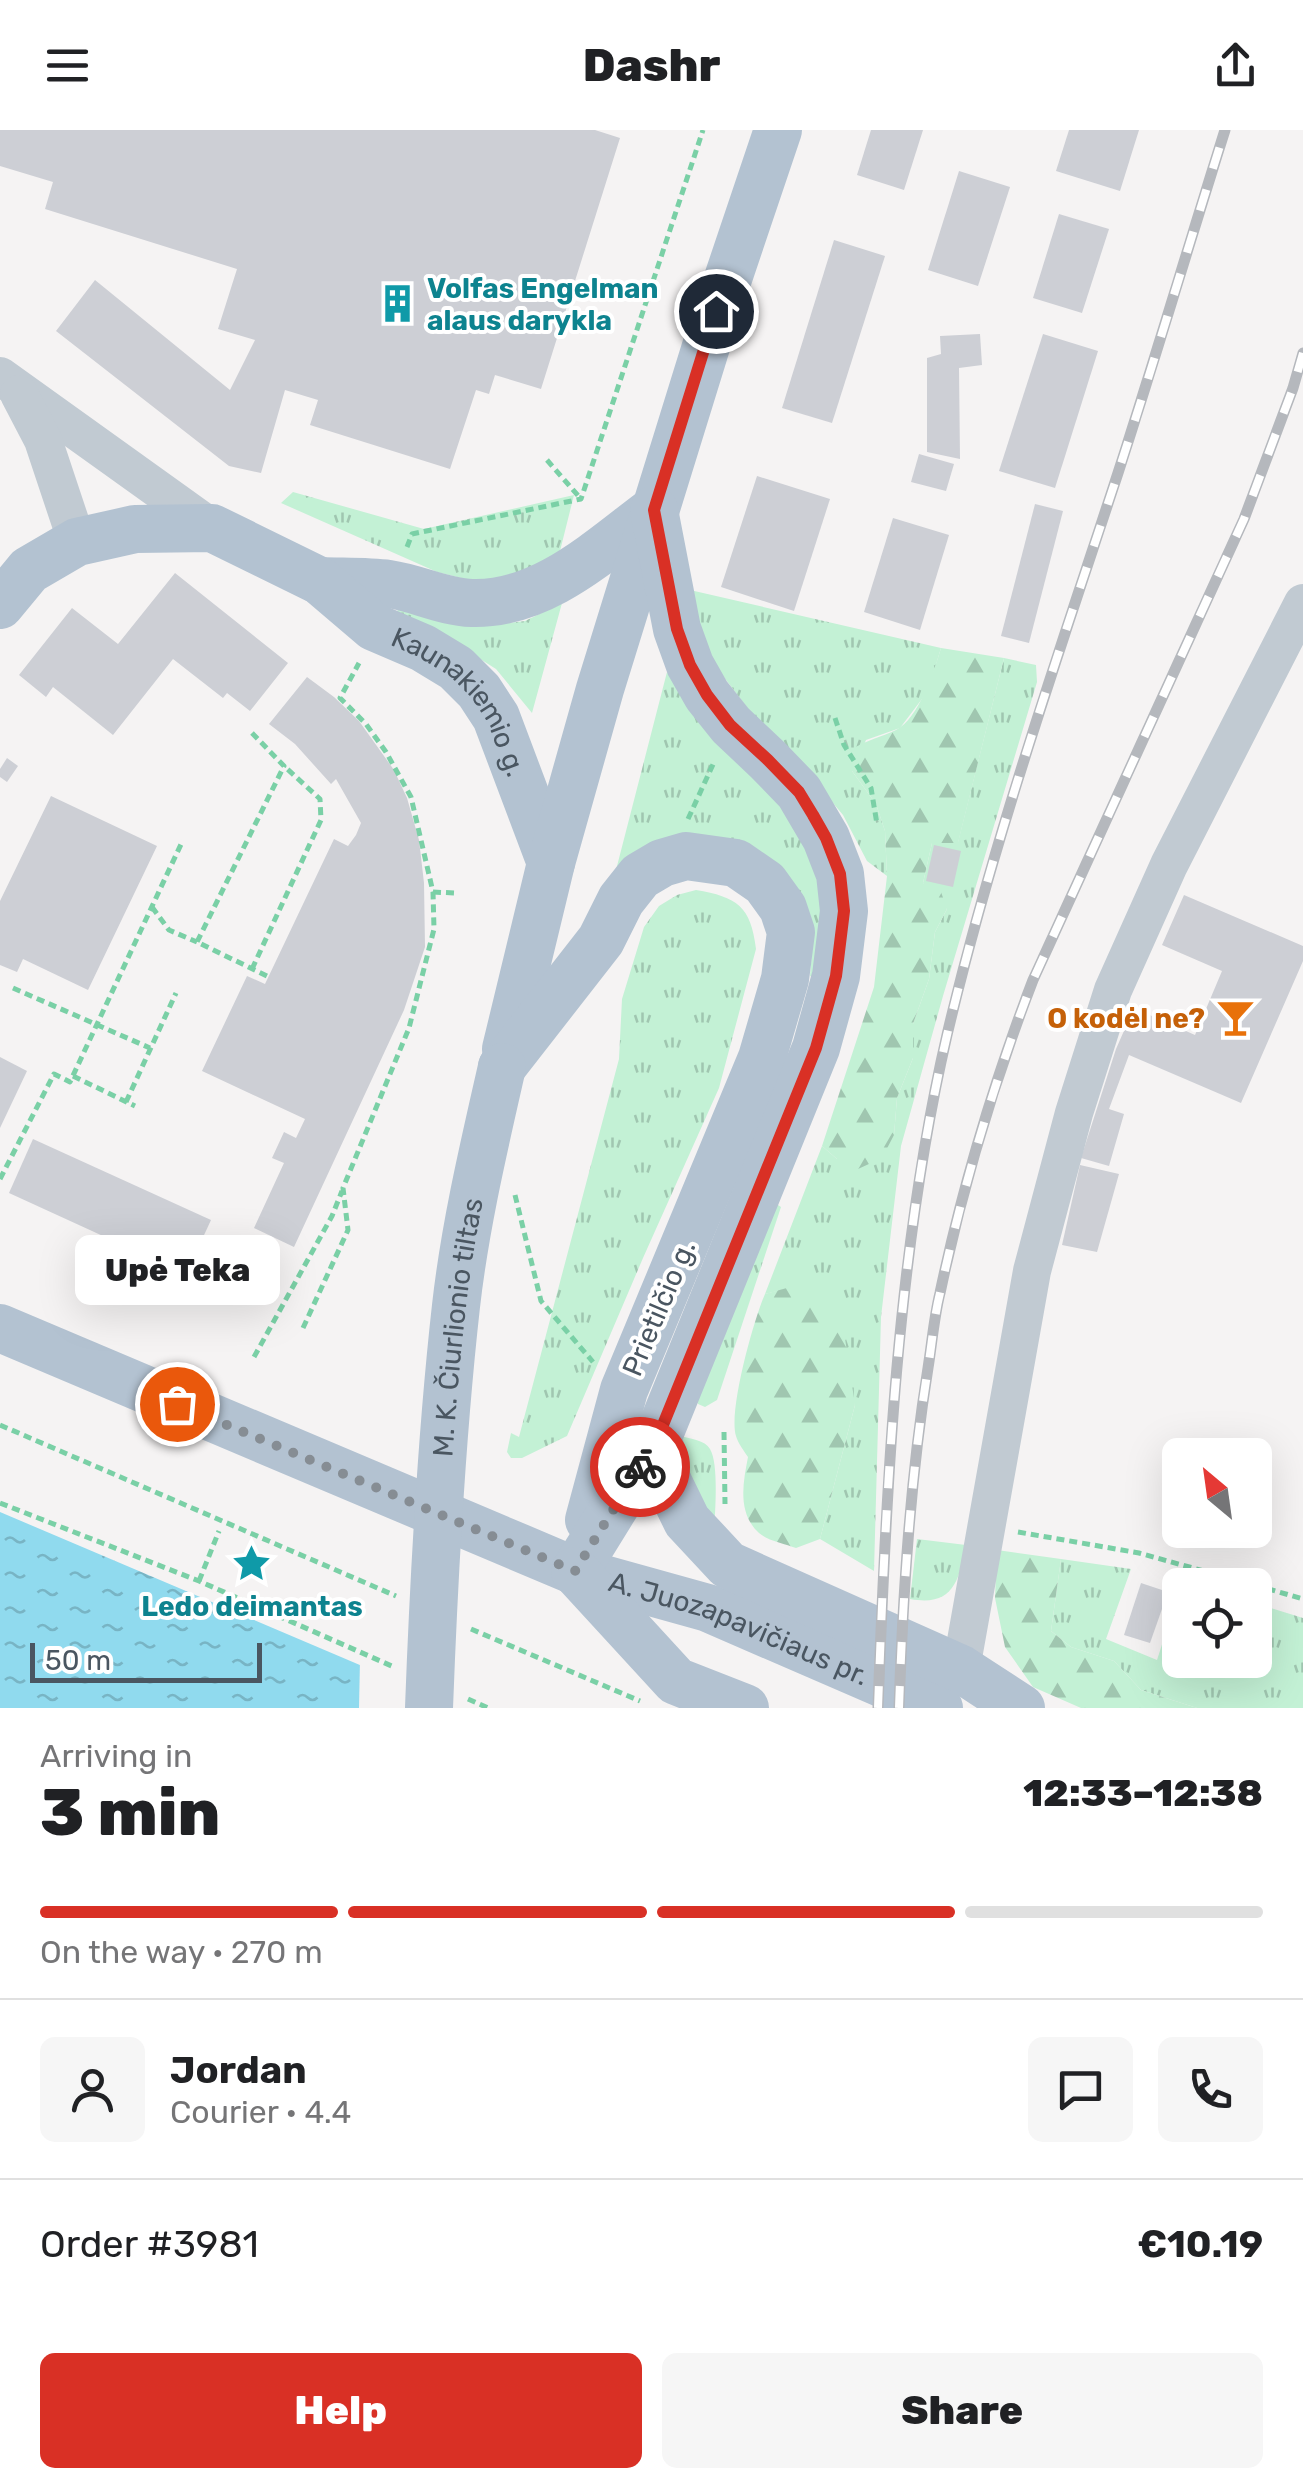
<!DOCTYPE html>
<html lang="en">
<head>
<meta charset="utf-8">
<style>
  :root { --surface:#fff; --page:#f6f6f6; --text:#202124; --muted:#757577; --line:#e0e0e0; --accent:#d93025 }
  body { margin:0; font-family:Rubik,sans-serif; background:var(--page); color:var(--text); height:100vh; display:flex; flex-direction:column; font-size:38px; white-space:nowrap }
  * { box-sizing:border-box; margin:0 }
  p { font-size:32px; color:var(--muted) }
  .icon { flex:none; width:55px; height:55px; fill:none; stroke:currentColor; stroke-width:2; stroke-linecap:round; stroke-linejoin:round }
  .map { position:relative; height:1578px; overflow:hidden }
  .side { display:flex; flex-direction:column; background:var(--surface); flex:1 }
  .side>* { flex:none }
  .needle { width:65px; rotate:331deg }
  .buttons { position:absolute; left:1162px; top:1308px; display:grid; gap:20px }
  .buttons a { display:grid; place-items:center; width:110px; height:110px; border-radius:15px; background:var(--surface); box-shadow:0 10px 40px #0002; font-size:50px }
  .scale { position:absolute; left:30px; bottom:25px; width:232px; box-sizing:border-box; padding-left:10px; border:5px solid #4a5661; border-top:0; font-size:28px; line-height:35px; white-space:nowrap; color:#4a5661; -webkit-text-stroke:8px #fff; paint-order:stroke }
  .pin { position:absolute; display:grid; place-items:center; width:85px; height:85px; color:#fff; margin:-42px; border:5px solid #fff; border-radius:50%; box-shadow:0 2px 10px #0007 }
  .courier { position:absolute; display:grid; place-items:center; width:100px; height:100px; margin:-50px; border:8px solid #d93025; border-radius:50%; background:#fff; color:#222; box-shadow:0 2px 12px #0007 }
  .bubble { position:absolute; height:70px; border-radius:15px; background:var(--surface); box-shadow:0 10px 40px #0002; font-size:32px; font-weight:800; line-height:70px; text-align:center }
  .overview em { font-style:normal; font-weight:800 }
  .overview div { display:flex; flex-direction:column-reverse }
  .overview { display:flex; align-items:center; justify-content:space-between; height:170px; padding:0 40px }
  h1 { font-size:65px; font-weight:800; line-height:75px }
  .bar { display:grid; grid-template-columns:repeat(4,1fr); gap:15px 10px; align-content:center; height:120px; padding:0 40px }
  .bar i { height:12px; border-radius:8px; background:var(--line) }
  .bar .active { background:var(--accent) }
  .bar p { grid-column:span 4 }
  .line { display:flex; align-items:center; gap:25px; padding:0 40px; border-top:2px solid var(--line) }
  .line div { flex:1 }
  .round { display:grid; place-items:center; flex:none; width:105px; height:105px; border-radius:15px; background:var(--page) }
  .cta { display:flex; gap:20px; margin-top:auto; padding:20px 40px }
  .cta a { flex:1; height:115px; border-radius:15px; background:var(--accent); color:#fff; font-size:40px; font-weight:800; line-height:115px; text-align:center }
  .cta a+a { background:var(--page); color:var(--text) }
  header { display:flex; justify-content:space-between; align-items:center; height:130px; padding:0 40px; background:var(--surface); font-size:45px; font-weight:800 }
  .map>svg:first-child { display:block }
  .grass { fill:url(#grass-tufts) }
  .forest { fill:url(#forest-firs) }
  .water { fill:url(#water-ripples) }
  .pier { fill:#f5f3f3 }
  .building { fill:#cdcfd5 }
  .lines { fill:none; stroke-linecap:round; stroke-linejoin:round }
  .path { stroke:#7ad0a6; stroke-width:5; stroke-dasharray:8 5; stroke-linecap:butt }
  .minor { stroke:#c1cad2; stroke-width:38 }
  .major { stroke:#b3c2d1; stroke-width:48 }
  .rail-casing { stroke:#b5b8bd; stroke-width:11 }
  .rail { stroke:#fff; stroke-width:8; stroke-dasharray:22; stroke-linecap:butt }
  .major-bridge { stroke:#b3c2d1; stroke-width:48 }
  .done { stroke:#868d94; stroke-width:10; stroke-dasharray:0 18 }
  .route { stroke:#d93025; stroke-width:12 }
  .labels { text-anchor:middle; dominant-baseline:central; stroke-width:8; stroke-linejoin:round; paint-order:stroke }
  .culture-label { font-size:28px; font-weight:bold; fill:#0d838f; stroke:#fff; text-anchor:start }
  .street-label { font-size:28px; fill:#4a5661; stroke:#fff }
  .food-label { font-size:28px; font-weight:bold; fill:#c56008; stroke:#fff; text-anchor:end }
</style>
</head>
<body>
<header><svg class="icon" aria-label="menu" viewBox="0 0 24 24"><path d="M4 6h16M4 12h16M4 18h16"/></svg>Dashr<svg class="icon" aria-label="share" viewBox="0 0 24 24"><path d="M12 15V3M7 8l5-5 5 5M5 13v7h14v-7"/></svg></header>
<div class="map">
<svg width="1303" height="1578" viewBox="0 0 1303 1578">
  <defs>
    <pattern id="grass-tufts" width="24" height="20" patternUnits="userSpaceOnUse" patternTransform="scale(2.5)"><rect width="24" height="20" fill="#c3f1d5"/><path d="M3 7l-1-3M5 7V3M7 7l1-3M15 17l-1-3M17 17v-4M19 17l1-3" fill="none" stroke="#a0c6b0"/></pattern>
    <pattern id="forest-firs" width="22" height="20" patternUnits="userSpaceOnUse" patternTransform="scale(2.5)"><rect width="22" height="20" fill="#c3f1d5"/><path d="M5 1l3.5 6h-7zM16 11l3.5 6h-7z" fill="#a0c6b0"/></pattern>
    <pattern id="water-ripples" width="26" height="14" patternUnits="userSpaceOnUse" patternTransform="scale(2.5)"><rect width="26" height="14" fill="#90daee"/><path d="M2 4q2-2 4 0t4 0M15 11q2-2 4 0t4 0" fill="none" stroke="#78b4c4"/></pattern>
  </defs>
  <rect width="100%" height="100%" fill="#f5f3f3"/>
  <g class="grass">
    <path d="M 293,362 L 424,399 L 574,365 L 560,421 L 517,446 L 477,452 L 437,442 L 281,373 Z"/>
    <path d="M 690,460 L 941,518 L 928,561 L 900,598 L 866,610 L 852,641 L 876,674 L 885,701 L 887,746 L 867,731 L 843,685 L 803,637 L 758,592 L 704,521 Z"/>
    <path d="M 562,473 L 532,583 L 496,539 L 458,515 L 397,486 L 398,475 L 481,496 L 525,491 Z"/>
    <path d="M 1004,528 L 1036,535 L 1037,552 L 943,866 L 901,1016 L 881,1187 L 874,1441 L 820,1409 L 855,1275 L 794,1157 L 765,1164 L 822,1016 L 837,1029 L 894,1005 L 897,968 L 913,928 L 913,894 L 929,849 L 935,802 L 947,779 L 923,753 L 932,713 L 958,712 Z"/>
    <path d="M 667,542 L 695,586 L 771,662 L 812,721 L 823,773 L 814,848 L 810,846 L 813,810 L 780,737 L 754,717 L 715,707 L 616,740 Z"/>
    <path d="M 696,760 C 737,767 751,776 756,819 L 719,958 L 643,1128 L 567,1306 L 522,1328 L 511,1328 L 507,1322 L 511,1303 L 519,1307 L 619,929 L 622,869 L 644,797 L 659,776 L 677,765 Z"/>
    <path d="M 775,1073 L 781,1077 L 717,1270 L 705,1277 L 698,1274 L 696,1267 Z"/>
    <path d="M 681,1306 C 690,1309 705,1310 710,1319 C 719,1334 715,1383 714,1401 L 684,1345 Z"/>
    <path d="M 917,1409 L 966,1415 C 959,1451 953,1477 910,1469 Z"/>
    <path d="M 1061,1429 L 1131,1439 L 1106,1509 L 1157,1530 L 1180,1458 L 1180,1530 L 1255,1530 L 1255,1473 L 1303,1488 L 1303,1578 L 1197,1578 L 1141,1560 L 1114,1531 L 1071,1517 L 1051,1501 Z"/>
  </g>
  <g class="forest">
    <path d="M 941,518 L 1004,528 L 958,713 L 932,713 L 923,753 L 941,762 L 947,779 L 935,802 L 929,849 L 913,894 L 913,928 L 897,968 L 894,1005 L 882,1028 L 858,1039 L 837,1029 L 822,1016 L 874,857 L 887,746 L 885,701 L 876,674 L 852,641 L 852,619 C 867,610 881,607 896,600 C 919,588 934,541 941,518 Z"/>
    <path d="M 794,1156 L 840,1175 L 855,1275 L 820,1409 L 796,1418 C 785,1414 768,1411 759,1403 C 737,1383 743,1353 748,1327 C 744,1321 738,1313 736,1306 C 728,1281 754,1189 765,1164 Z"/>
    <path d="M 997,1420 L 1061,1429 L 1051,1501 L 1071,1517 L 1114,1531 L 1141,1560 L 1197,1578 L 1081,1578 L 1033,1557 L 1005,1517 L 995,1468 Z"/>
  </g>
  <path class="water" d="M 0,1382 L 461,1578 L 0,1578 Z"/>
  <path class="pier" d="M 360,1530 L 463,1573 L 466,1578 L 359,1578 Z"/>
  <g class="building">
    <path d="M 0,0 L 595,0 L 620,8 L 541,259 L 495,245 L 489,264 L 476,260 L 450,339 L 310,295 L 318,270 L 285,260 L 261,343 L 229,336 L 56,201 L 95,150 L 230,260 L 255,210 L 218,199 L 237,139 L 45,79 L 53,52 L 0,36 Z"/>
    <path d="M 871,0 L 923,0 L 904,60 L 857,45 Z"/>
    <path d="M 1069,0 L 1139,0 L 1120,61 L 1056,41 Z"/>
    <path d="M 959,41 L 1010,57 L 978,156 L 928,140 Z"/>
    <path d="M 1059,84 L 1109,99 L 1082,183 L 1033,168 Z"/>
    <path d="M 834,110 L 885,126 L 832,293 L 782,278 Z"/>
    <path d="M 980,204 L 982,235 L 959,238 L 960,329 L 927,322 L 927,228 L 941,224 L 940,206 Z"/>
    <path d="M 1043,204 L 1098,221 L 1055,358 L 999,341 Z"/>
    <path d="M 919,324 L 954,334 L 946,361 L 911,352 Z"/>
    <path d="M 757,346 L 830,369 L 794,481 L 721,457 Z"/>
    <path d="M 1035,374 L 1063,381 L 1029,513 L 1001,506 Z"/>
    <path d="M 893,388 L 949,405 L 920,500 L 864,482 Z"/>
    <path d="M 175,443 L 288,533 L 250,581 L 227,563 L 223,568 L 173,529 L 113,605 L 53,557 L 46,567 L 19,545 L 72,478 L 118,514 Z"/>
    <path d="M 307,547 L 334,567 L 359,591 L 394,640 L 407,668 L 419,710 L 424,753 L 425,817 L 404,880 L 294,1117 L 254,1098 L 284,1033 L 272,1028 L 284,1002 L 296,1008 L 305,989 L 202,941 L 247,846 L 265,854 L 334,709 L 348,716 L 356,705 L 361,693 L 336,649 L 331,654 L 295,614 L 269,594 Z"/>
    <path d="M 7,628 L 18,636 L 7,652 L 0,647 L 0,639 Z"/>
    <path d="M 51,666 L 157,716 L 88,860 L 23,829 L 17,842 L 0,835 L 0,771 Z"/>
    <path d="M 934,715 L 961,721 L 953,757 L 926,751 Z"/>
    <path d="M 1184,765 L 1303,816 L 1303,831 L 1241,973 L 1129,925 L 1109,979 L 1124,984 L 1109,1036 L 1081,1028 L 1116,919 L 1134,878 L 1195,905 L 1222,841 L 1162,815 Z"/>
    <path d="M 0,927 L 27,941 L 0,998 Z"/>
    <path d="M 33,1009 L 211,1090 L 186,1144 L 9,1063 Z"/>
    <path d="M 1080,1035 L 1119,1044 L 1097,1122 L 1062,1115 Z"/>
    <path d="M 1141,1453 L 1168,1462 L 1150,1513 L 1124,1505 Z"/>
  </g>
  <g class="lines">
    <g class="path">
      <path d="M 547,330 L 581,369"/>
      <path d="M 407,417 L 412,404 L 581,369 L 703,0"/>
      <path d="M 835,588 L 844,615 L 871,658 L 877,694"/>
      <path d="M 252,603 L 284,636 L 197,812 L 269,847"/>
      <path d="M 688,689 L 715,630"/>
      <path d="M 433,762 L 454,763"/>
      <path d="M 152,777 L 169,800 L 197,812"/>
      <path d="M 252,839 L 321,690 L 320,669 L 284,636"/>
      <path d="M 13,858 L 150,918"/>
      <path d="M 73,946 L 135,976"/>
      <path d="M 126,972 L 176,863"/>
      <path d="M 0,1049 L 54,944 L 70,952 L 183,710"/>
      <path d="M 515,1065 L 541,1171 L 593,1232"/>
      <path d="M 303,1198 L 348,1100 L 343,1058 L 409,898 L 434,799 L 433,762 L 411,667 L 386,622 L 366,594 L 340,568 L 359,533"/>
      <path d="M 254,1227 L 332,1086 L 342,1061"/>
      <path d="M 0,1295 L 396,1466"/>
      <path d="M 724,1302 L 725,1374"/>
      <path d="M 0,1373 L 199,1451 L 394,1537"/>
      <path d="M 1018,1402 L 1139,1423 L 1254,1455"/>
      <path d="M 199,1451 L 219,1401"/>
      <path d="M 1255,1455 L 1303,1469"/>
      <path d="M 471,1499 L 640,1571"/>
      <path d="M 468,1569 L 488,1578"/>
    </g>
    <g class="minor">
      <path d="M 0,246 L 212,398"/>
      <path d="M 19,264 L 43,310 L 77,412"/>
      <path d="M 961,1539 L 1032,1141 L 1074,983 L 1113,860 L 1169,735 L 1303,473"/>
    </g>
    <g class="major">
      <path d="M 320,451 C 342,452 366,451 389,454 C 417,458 443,472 472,473 C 543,475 600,420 654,380"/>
      <path id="s1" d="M 0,475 L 29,440 L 77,412 L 135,399 L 212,398 L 320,451 L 374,497 L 423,518 L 456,538 L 479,561 L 496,587 L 551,733"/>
      <path d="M 506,919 L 551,733 L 600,559 L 717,181 L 778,0"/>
      <path d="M 502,937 L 601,810 L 621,770 L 640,746 L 662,733 L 686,726 L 736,733 L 765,753 L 783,778 L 791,802 L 785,849 L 762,928 L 624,1260 L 589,1390"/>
      <path id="s2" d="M 0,1198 L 575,1441 L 708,1478 L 939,1578"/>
      <path d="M 658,1307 L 667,1350 L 687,1391 L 728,1435 L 961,1539 L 1021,1578"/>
      <path d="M 575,1441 L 658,1307 L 816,918 L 836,846 L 844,781 L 840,744 L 826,708 L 799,662 L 768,630 L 731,595 L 707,565 L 690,535 L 677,499 L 654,380"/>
      <path d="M 575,1441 L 676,1551 L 745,1578"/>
    </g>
    <defs>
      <g id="rail">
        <path d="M 878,1578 C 886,1357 897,1121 947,905 C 992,714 1057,529 1118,343 C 1155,229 1189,114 1225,0"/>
        <path d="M 899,1578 C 903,1464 910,1350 928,1238 C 932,1213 934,1187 940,1163 C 962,1059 995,949 1033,850 L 1244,389 L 1293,258 L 1303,223"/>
      </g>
    </defs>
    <use href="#rail" class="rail-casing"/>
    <use href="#rail" class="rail"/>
    <path class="major-bridge" id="s3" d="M 429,1578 C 434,1444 441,1310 456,1176 C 465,1096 484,1016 502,937"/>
  </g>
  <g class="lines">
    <path class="done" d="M 177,1274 L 575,1441 L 640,1337"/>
    <path class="route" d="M 640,1337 L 658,1307 L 816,918 L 836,846 L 844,781 L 840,744 L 826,708 L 813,685 L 799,662 L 768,630 L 730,595 L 707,565 L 690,535 L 677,499 L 654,380 L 716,181"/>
  </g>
  <defs>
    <symbol id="building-bare" viewBox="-9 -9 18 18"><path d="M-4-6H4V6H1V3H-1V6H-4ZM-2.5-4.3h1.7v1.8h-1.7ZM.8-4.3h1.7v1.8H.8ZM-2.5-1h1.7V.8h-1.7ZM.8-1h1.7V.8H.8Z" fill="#0f9aa8" stroke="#fff" stroke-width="2.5" paint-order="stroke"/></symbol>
    <symbol id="bar-bare" viewBox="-9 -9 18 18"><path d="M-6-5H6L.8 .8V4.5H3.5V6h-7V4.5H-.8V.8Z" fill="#e8710a" stroke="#fff" stroke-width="2.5" paint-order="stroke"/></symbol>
    <symbol id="sight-bare" viewBox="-9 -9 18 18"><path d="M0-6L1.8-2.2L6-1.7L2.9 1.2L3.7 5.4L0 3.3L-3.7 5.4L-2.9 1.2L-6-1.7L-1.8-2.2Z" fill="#0f9aa8" stroke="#fff" stroke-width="2.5" paint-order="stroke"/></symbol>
  </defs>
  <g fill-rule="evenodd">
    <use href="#building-bare" x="370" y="146" width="55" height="55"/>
    <use href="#bar-bare" x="1208" y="860" width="55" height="55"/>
    <use href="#sight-bare" x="224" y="1406" width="55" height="55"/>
  </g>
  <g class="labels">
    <g class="culture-label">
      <text x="427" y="158">Volfas Engelman<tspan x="427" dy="32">alaus darykla</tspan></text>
      <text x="252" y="1476" text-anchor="middle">Ledo deimantas</text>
    </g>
    <g class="street-label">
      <text stroke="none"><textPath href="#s1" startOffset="548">Kaunakiemio g.</textPath></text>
      <text transform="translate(659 1178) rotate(-67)">Prietilčio g.</text>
      <text stroke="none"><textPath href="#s3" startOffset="382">M. K. Čiurlionio tiltas</textPath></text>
      <text stroke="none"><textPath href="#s2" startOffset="798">A. Juozapavičiaus pr.</textPath></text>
    </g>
    <g class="food-label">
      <text x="1205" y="888">O kodėl ne?</text>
    </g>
  </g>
</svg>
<div class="buttons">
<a><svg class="needle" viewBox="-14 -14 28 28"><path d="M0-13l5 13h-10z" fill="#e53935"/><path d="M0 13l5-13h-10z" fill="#757577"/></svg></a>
<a><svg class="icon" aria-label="locate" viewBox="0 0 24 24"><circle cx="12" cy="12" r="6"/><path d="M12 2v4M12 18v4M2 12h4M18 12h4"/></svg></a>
</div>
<div class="scale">50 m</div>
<div class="pin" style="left:177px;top:1274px;background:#ea580c"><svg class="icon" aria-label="bag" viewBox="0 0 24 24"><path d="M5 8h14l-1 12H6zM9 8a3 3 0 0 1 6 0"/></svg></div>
<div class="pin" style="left:716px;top:181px;background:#1f2937"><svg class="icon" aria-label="home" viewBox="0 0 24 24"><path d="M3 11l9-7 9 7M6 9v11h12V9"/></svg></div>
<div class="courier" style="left:640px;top:1337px"><svg class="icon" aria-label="bike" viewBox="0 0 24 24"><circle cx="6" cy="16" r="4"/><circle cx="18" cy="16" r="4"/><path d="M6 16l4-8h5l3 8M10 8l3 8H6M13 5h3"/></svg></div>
<div class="bubble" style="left:75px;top:1105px;width:205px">Upė Teka</div>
</div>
<section class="side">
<div class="overview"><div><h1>3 min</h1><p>Arriving in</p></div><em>12:33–12:38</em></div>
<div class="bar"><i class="active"></i><i class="active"></i><i class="active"></i><i></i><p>On the way · 270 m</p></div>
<div class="line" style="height:180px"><a class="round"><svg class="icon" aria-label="person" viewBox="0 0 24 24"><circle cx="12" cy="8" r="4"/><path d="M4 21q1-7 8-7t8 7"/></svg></a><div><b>Jordan</b><p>Courier · 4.4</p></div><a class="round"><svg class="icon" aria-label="chat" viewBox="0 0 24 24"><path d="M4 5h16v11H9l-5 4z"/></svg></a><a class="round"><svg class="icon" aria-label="phone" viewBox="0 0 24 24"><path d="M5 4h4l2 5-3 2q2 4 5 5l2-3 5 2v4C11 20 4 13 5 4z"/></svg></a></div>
<div class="line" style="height:130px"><div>Order #3981</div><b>€10.19</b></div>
<div class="cta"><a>Help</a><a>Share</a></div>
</section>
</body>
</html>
